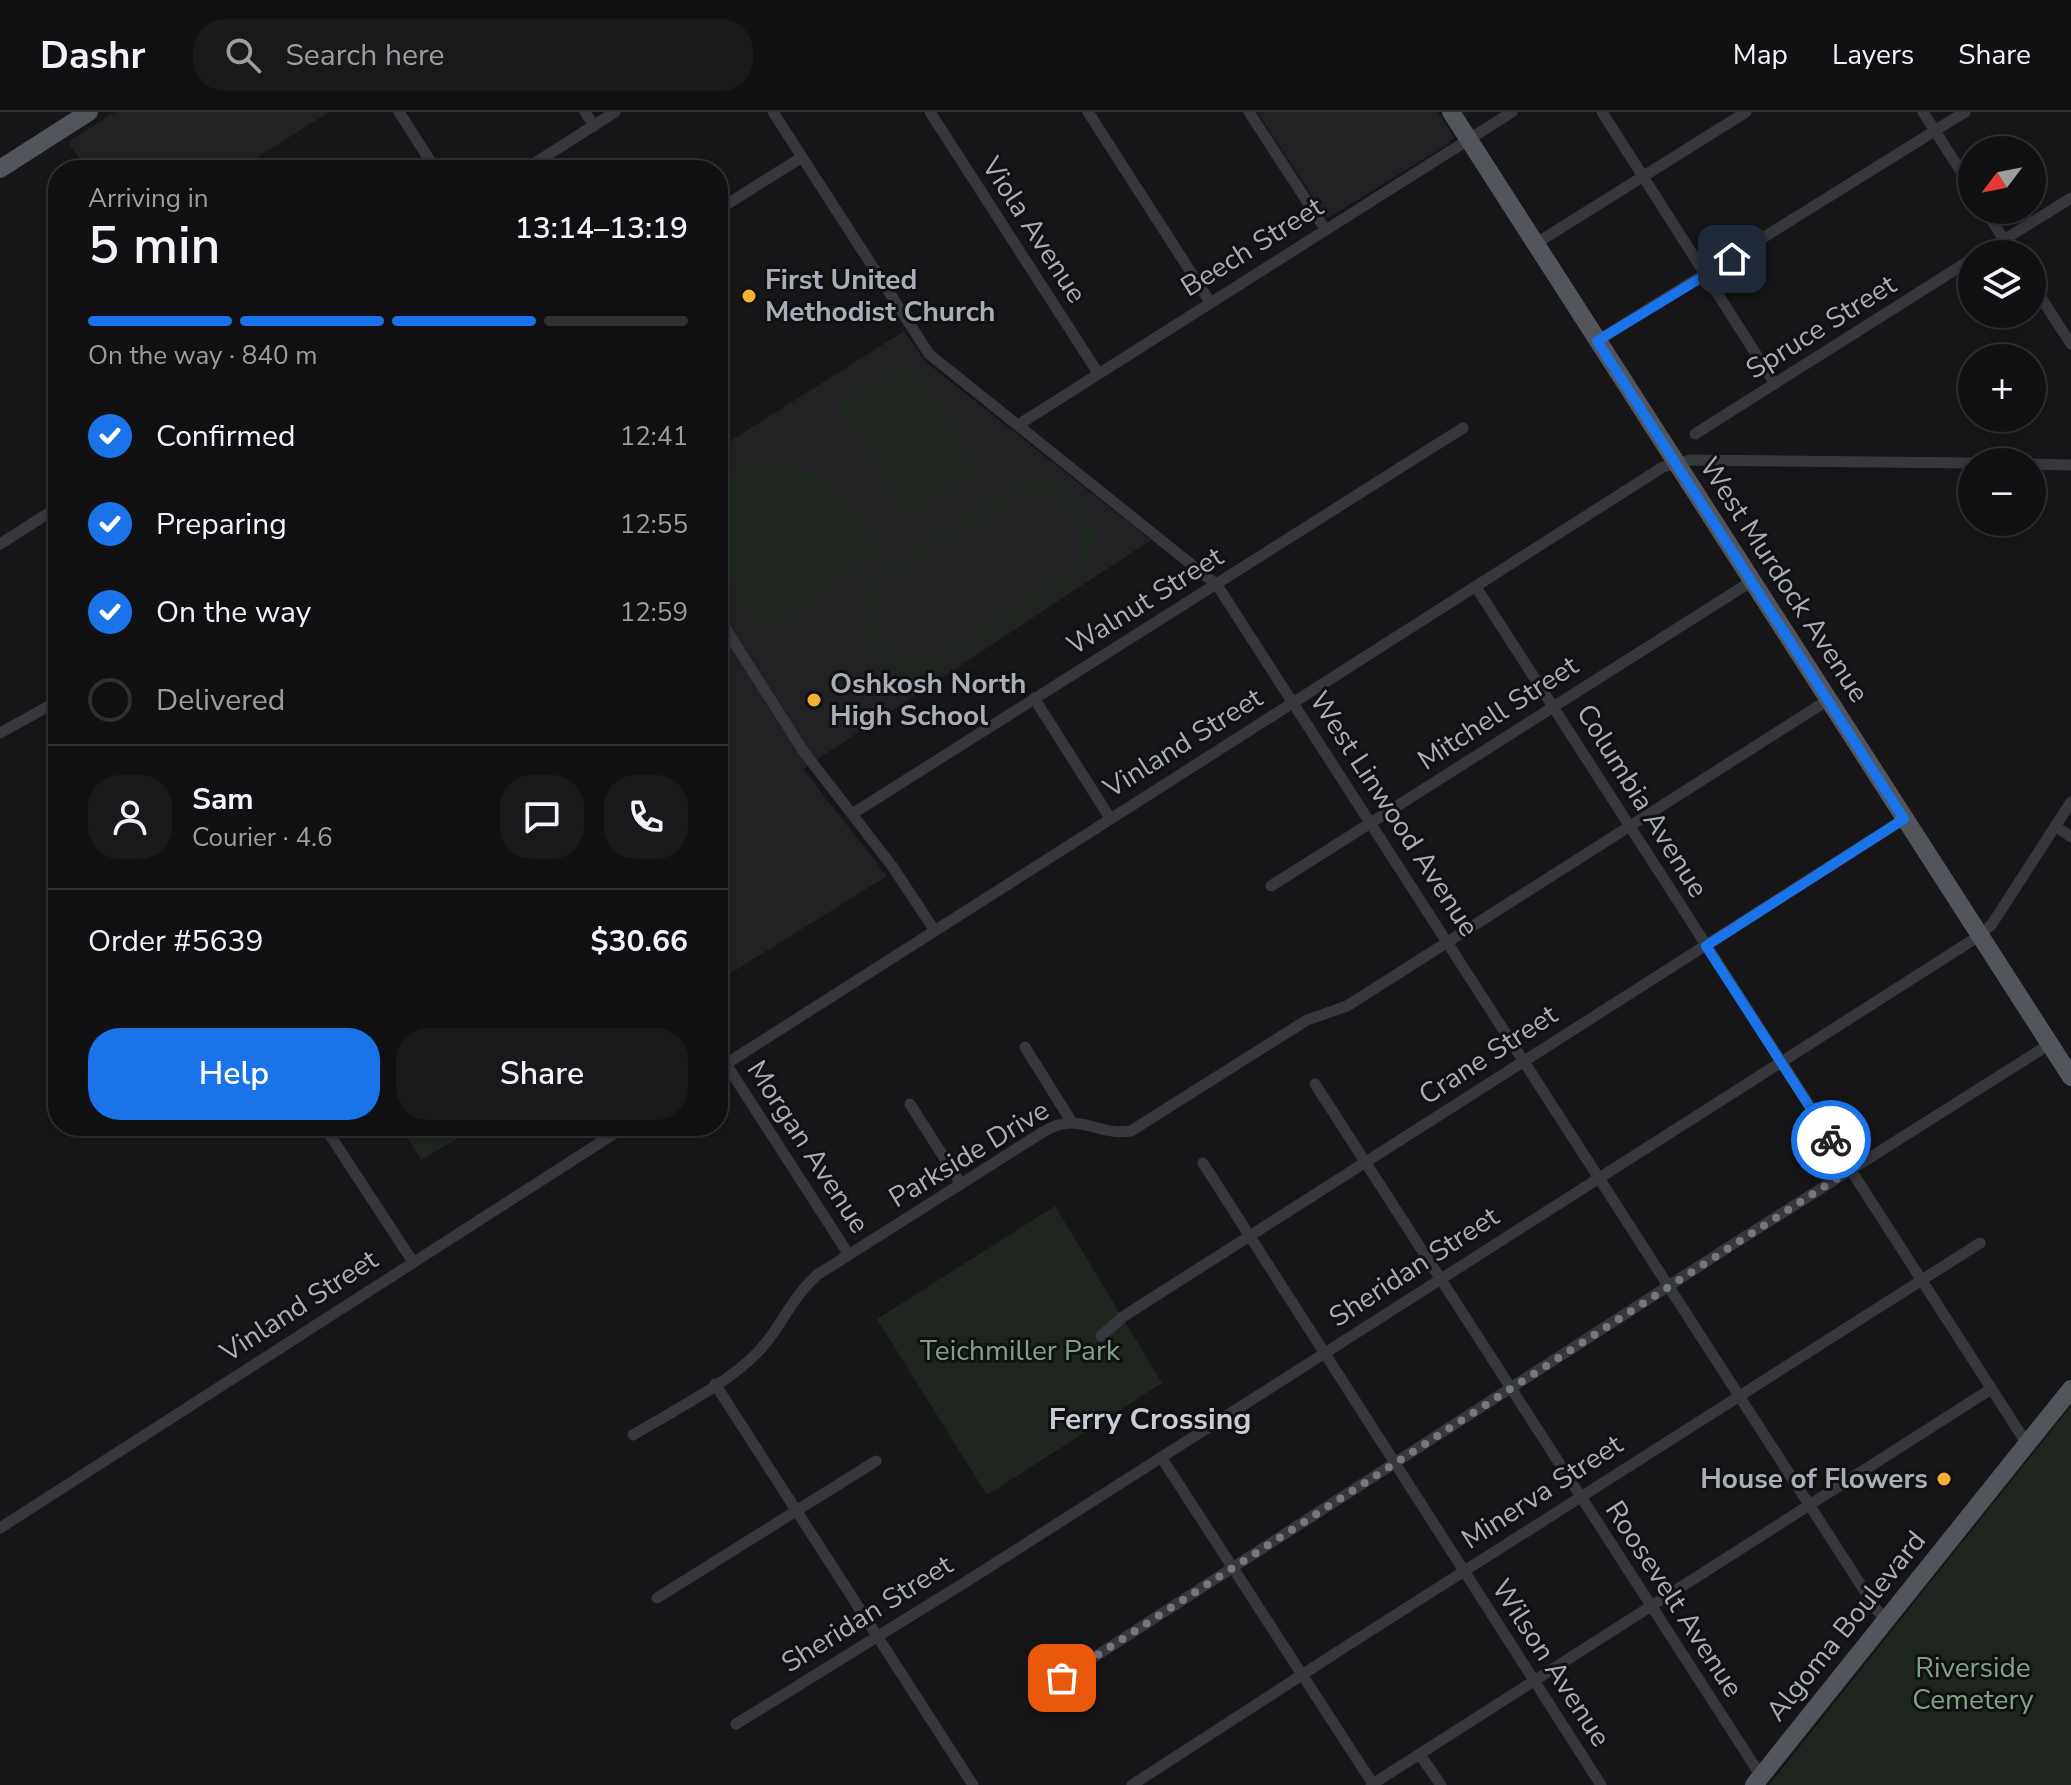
<!DOCTYPE html>
<html lang="en">
<head>
<meta charset="utf-8">
<style>
  :root { --surface:#101012; --page:#19191b; --text:#f1f3f6; --muted:#9c9d9f; --line:#303032; --accent:#1a73e8 }
  body { margin:0; font-family:"Nunito Sans",sans-serif; background:var(--page); color:var(--text); height:100vh; display:flex; flex-direction:column; font-size:30px; white-space:nowrap }
  * { box-sizing:border-box; margin:0 }
  p { font-size:26px; color:var(--muted) }
  .icon { flex:none; width:44px; height:44px; fill:none; stroke:currentColor; stroke-width:2; stroke-linecap:round; stroke-linejoin:round }
  .map { position:relative; flex:1; overflow:hidden }
  .drawer { position:absolute; left:48px; top:48px; width:680px; height:976px; display:flex; flex-direction:column; background:var(--surface); border-radius:32px; box-shadow:0 4px 12px #0003,0 0 0 2px var(--line) }
  .drawer>* { flex:none }
  .needle { width:52px; rotate:238deg }
  .tools { position:absolute; left:1958px; top:24px; display:grid; gap:16px }
  .tools a { display:grid; place-items:center; width:88px; height:88px; border-radius:50%; background:var(--surface); box-shadow:0 4px 12px #0003,0 0 0 2px var(--line); font-size:40px }
  .pin { position:absolute; display:grid; place-items:center; width:68px; height:68px; color:#fff; margin:-34px; border-radius:16px; box-shadow:0 4px 12px #0006 }
  .courier { position:absolute; display:grid; place-items:center; width:80px; height:80px; margin:-40px; border:6px solid #1a73e8; border-radius:50%; background:#fff; color:#222; box-shadow:0 2px 10px #0007 }
  .head em { font-style:normal; font-weight:600 }
  .head div { display:flex; flex-direction:column-reverse }
  .head { display:flex; align-items:center; justify-content:space-between; height:136px; padding:0 40px }
  h1 { font-size:52px; font-weight:600; line-height:60px }
  .bar { display:grid; grid-template-columns:repeat(4,1fr); gap:12px 8px; align-content:center; height:96px; padding:0 40px }
  .bar i { height:10px; border-radius:6px; background:var(--line) }
  .bar .active { background:var(--accent) }
  .bar p { grid-column:span 4 }
  .line { display:flex; align-items:center; gap:20px; padding:0 40px; border-top:2px solid var(--line) }
  .line div { flex:1 }
  .round { display:grid; place-items:center; flex:none; width:84px; height:84px; border-radius:32px; background:var(--page) }
  ol { padding:0 40px; list-style:none }
  li { display:flex; align-items:center; gap:24px; height:88px }
  li p { margin-inline-start:auto }
  li .icon { padding:8px; border-radius:50%; background:var(--accent); color:#fff; stroke-width:4 }
  li:last-child { color:var(--muted) }
  li i { width:44px; height:44px; border:4px solid var(--line); border-radius:50% }
  .button { display:flex; gap:16px; margin-top:auto; padding:16px 40px }
  .button a { flex:1; height:92px; border-radius:32px; background:var(--accent); color:#fff; font-size:32px; font-weight:600; line-height:92px; text-align:center }
  .button a+a { background:var(--page); color:var(--text) }
  header { display:flex; align-items:center; gap:48px; box-sizing:border-box; height:112px; padding:0 40px; background:var(--surface); border-bottom:2px solid var(--line) }
  header strong { font-size:38px }
  nav { display:flex; gap:44px; margin-inline-start:auto; font-size:28px }
  .search { width:560px; height:72px; background:var(--page); display:flex; align-items:center; gap:20px; box-sizing:border-box; padding:0 28px; border-radius:32px; color:var(--muted); font-size:30px }
  .map>svg:first-child { display:block }
  .built { fill:#222225 }
  .green { fill:#1e261f; fill-rule:evenodd }
  .lines { fill:none; stroke-linecap:round; stroke-linejoin:round }
  .street { stroke:#37383d; stroke-width:11 }
  .primary { stroke:#53555c; stroke-width:18 }
  .done { stroke:#757880; stroke-width:8; stroke-dasharray:0 14.4 }
  .route { stroke:#1a73e8; stroke-width:10 }
  .poi-dot { fill:#f2b134; stroke:#111113; stroke-width:3 }
  .labels { text-anchor:middle; dominant-baseline:central; stroke-width:6; stroke-linejoin:round; paint-order:stroke }
  .street-label { font-size:28px; fill:#a8adb8; stroke:#111113 }
  .poi-label { font-size:28px; font-weight:bold; fill:#a8adb8; stroke:#111113; text-anchor:start }
  .park-label { font-size:28px; fill:#7fa381; stroke:#111113 }
  .neighbourhood-label { font-size:30px; font-weight:bold; fill:#c9ccd4; stroke:#111113 }
</style>
</head>
<body>
<header>
<strong>Dashr</strong>
<div class="search"><svg class="icon" aria-label="search" viewBox="0 0 24 24"><circle cx="10" cy="10" r="6"/><path d="M15 15l6 6"/></svg>Search here</div>
<nav><a>Map</a><a>Layers</a><a>Share</a></nav>
</header>
<div class="map">
<svg width="2071" height="1673" viewBox="0 0 2071 1673">
  <rect width="100%" height="100%" fill="#161618"/>
  <g class="built">
    <path d="M 115,0 L 329,0 L 237,58 L 87,58 L 68,30 Z"/>
    <path d="M 1257,0 L 1438,0 L 1454,25 L 1448,32 L 1327,107 Z"/>
    <path d="M 904,219 L 926,250 L 1151,428 L 803,657 L 887,764 L 718,869 L 718,337 Z"/>
  </g>
  <g class="green">
    <path d="M 910,248 L 979,358 L 907,404 L 837,294 Z"/>
    <path d="M 767,351 C 837,358 848,386 883,440 L 824,479 L 818,488 L 773,517 L 756,515 L 718,456 L 718,369 L 741,355 Z"/>
    <path d="M 1046,368 C 1102,387 1110,437 1068,475 L 904,579 L 898,569 L 910,559 C 862,554 847,492 879,459 L 1006,378 L 1027,369 ZM 1034,381 L 1061,389 L 1075,402 L 1082,419 L 1082,429 L 1076,449 L 1069,459 L 937,543 C 889,563 856,507 887,469 L 1016,386 Z"/>
    <path d="M 400,1014 L 478,1014 L 421,1048 Z"/>
    <path d="M 1055,1094 L 1162,1271 L 987,1383 L 877,1207 Z"/>
    <path d="M 2071,1294 L 2071,1673 L 1769,1673 Z"/>
  </g>
  <g class="lines">
    <g class="street">
      <path d="M 399,0 L 436,58"/>
      <path d="M 585,0 L 594,14"/>
      <path d="M 773,0 L 929,242 L 1217,473 L 1877,1498 L 1887,1508"/>
      <path d="M 930,0 L 1098,261"/>
      <path d="M 1088,0 L 1210,190"/>
      <path d="M 1249,0 L 1325,117"/>
      <path d="M 1602,0 L 1775,272"/>
      <path d="M 1923,0 L 1972,77"/>
      <path d="M 524,58 L 615,0"/>
      <path d="M 718,98 L 802,45"/>
      <path d="M 1985,98 L 2013,142"/>
      <path d="M 1535,132 L 1746,0"/>
      <path d="M 1981,142 L 2071,86"/>
      <path d="M 2032,172 L 2071,232"/>
      <path d="M 1597,229 L 1965,0"/>
      <path d="M 1018,313 L 1512,0"/>
      <path d="M 1695,322 L 1972,147"/>
      <path d="M 2032,352 L 2071,353"/>
      <path d="M 0,432 L 58,395"/>
      <path d="M 1476,475 L 2027,1332"/>
      <path d="M 718,505 L 804,640 L 892,754 L 935,819"/>
      <path d="M 1034,586 L 1110,706"/>
      <path d="M 0,621 L 58,589"/>
      <path d="M 852,702 L 1463,316"/>
      <path d="M 2055,714 L 2071,725"/>
      <path d="M 1271,774 L 1752,469"/>
      <path d="M 1025,935 L 1071,1009"/>
      <path d="M 726,952 L 849,1143"/>
      <path d="M 718,957 L 1663,355 L 1690,348 L 1972,351"/>
      <path d="M 1315,972 L 1761,1664"/>
      <path d="M 910,992 L 961,1072"/>
      <path d="M 324,1014 L 413,1150"/>
      <path d="M 1203,1051 L 1601,1673"/>
      <path d="M 1101,1224 L 1124,1204 L 1904,707"/>
      <path d="M 715,1272 L 973,1673"/>
      <path d="M 633,1323 C 671,1300 727,1272 757,1241 C 781,1217 789,1188 817,1163 L 1043,1020 C 1079,998 1094,1024 1131,1019 L 1307,908 L 1347,894 L 1828,588"/>
      <path d="M 1161,1345 L 1373,1672"/>
      <path d="M 0,1416 L 626,1014"/>
      <path d="M 657,1486 L 876,1349"/>
      <path d="M 1062,1566 L 1738,1129 L 2050,932"/>
      <path d="M 736,1612 L 972,1466 L 1979,824 L 1992,812 L 2071,690"/>
      <path d="M 1420,1643 L 1441,1673"/>
      <path d="M 1132,1673 L 1345,1535 L 1980,1131"/>
      <path d="M 1371,1673 L 1991,1277"/>
    </g>
    <g class="primary">
      <path d="M 1451,0 L 2071,965"/>
      <path d="M 0,57 L 89,0"/>
      <path d="M 1754,1673 L 2071,1277"/>
    </g>
  </g>
  <g class="lines">
    <path class="done" d="M 1062,1566 L 1850,1058 L 1831,1028"/>
    <path class="route" d="M 1732,147 L 1597,229 L 1904,707 L 1706,834 L 1831,1028"/>
  </g>
  <g class="poi-dot">
    <circle cx="749" cy="184" r="8"/>
    <circle cx="814" cy="588" r="8"/>
    <circle cx="1944" cy="1367" r="8"/>
  </g>
  <g class="labels">
    <g class="street-label">
      <text transform="translate(1034 118) rotate(57)">Viola Avenue</text>
      <text transform="translate(1252 135) rotate(-32)">Beech Street</text>
      <text transform="translate(1821 215) rotate(-32)">Spruce Street</text>
      <text transform="translate(1784 468) rotate(57)">West Murdock Avenue</text>
      <text transform="translate(1145 489) rotate(-32)">Walnut Street</text>
      <text transform="translate(1498 601) rotate(-33)">Mitchell Street</text>
      <text transform="translate(1183 631) rotate(-32)">Vinland Street</text>
      <text transform="translate(1642 689) rotate(58)">Columbia Avenue</text>
      <text transform="translate(1394 702) rotate(57)">West Linwood Avenue</text>
      <text transform="translate(1488 943) rotate(-33)">Crane Street</text>
      <text transform="translate(808 1035) rotate(57)">Morgan Avenue</text>
      <text transform="translate(969 1042) rotate(-31)">Parkside Drive</text>
      <text transform="translate(1414 1155) rotate(-33)">Sheridan Street</text>
      <text transform="translate(299 1194) rotate(-33)">Vinland Street</text>
      <text transform="translate(1542 1380) rotate(-33)">Minerva Street</text>
      <text transform="translate(1674 1487) rotate(57)">Roosevelt Avenue</text>
      <text transform="translate(867 1502) rotate(-32)">Sheridan Street</text>
      <text transform="translate(1846 1514) rotate(-51)">Algoma Boulevard</text>
      <text transform="translate(1551 1551) rotate(57)">Wilson Avenue</text>
    </g>
    <g class="poi-label">
      <text x="765" y="168">First United<tspan x="765" dy="32">Methodist Church</tspan></text>
      <text x="830" y="572">Oshkosh North<tspan x="830" dy="32">High School</tspan></text>
      <text x="1928" y="1367" text-anchor="end">House of Flowers</text>
    </g>
    <g class="park-label">
      <text x="1020" y="1239">Teichmiller Park</text>
      <text x="1973" y="1556">Riverside<tspan x="1973" dy="32">Cemetery</tspan></text>
    </g>
    <g class="neighbourhood-label">
      <text x="1150" y="1307">Ferry Crossing</text>
    </g>
  </g>
</svg>
<div class="tools">
<a><svg class="needle" viewBox="-14 -14 28 28"><path d="M0-13l5 13h-10z" fill="#e53935"/><path d="M0 13l5-13h-10z" fill="#9c9d9f"/></svg></a>
<a><svg class="icon" aria-label="layers" viewBox="0 0 24 24"><path d="M12 4l9 5-9 5-9-5zM3 14l9 5 9-5"/></svg></a>
<a>+</a>
<a>−</a>
</div>
<div class="pin" style="left:1062px;top:1566px;background:#ea580c"><svg class="icon" aria-label="bag" viewBox="0 0 24 24"><path d="M5 8h14l-1 12H6zM9 8a3 3 0 0 1 6 0"/></svg></div>
<div class="pin" style="left:1732px;top:147px;background:#1f2937"><svg class="icon" aria-label="home" viewBox="0 0 24 24"><path d="M3 11l9-7 9 7M6 9v11h12V9"/></svg></div>
<div class="courier" style="left:1831px;top:1028px"><svg class="icon" aria-label="bike" viewBox="0 0 24 24"><circle cx="6" cy="16" r="4"/><circle cx="18" cy="16" r="4"/><path d="M6 16l4-8h5l3 8M10 8l3 8H6M13 5h3"/></svg></div>
<section class="drawer">
<div class="head"><div><h1>5 min</h1><p>Arriving in</p></div><em>13:14–13:19</em></div>
<div class="bar"><i class="active"></i><i class="active"></i><i class="active"></i><i></i><p>On the way · 840 m</p></div>
<ol>
<li><svg class="icon" aria-label="check" viewBox="0 0 24 24"><path d="M5 12l5 5 9-10"/></svg>Confirmed<p>12:41</p></li>
<li><svg class="icon" aria-label="check" viewBox="0 0 24 24"><path d="M5 12l5 5 9-10"/></svg>Preparing<p>12:55</p></li>
<li><svg class="icon" aria-label="check" viewBox="0 0 24 24"><path d="M5 12l5 5 9-10"/></svg>On the way<p>12:59</p></li>
<li><i></i>Delivered</li>
</ol>
<div class="line" style="height:144px"><a class="round"><svg class="icon" aria-label="person" viewBox="0 0 24 24"><circle cx="12" cy="8" r="4"/><path d="M4 21q1-7 8-7t8 7"/></svg></a><div><b>Sam</b><p>Courier · 4.6</p></div><a class="round"><svg class="icon" aria-label="chat" viewBox="0 0 24 24"><path d="M4 5h16v11H9l-5 4z"/></svg></a><a class="round"><svg class="icon" aria-label="phone" viewBox="0 0 24 24"><path d="M5 4h4l2 5-3 2q2 4 5 5l2-3 5 2v4C11 20 4 13 5 4z"/></svg></a></div>
<div class="line" style="height:104px"><div>Order #5639</div><b>$30.66</b></div>
<div class="button"><a>Help</a><a>Share</a></div>
</section>
</div>
</body>
</html>
